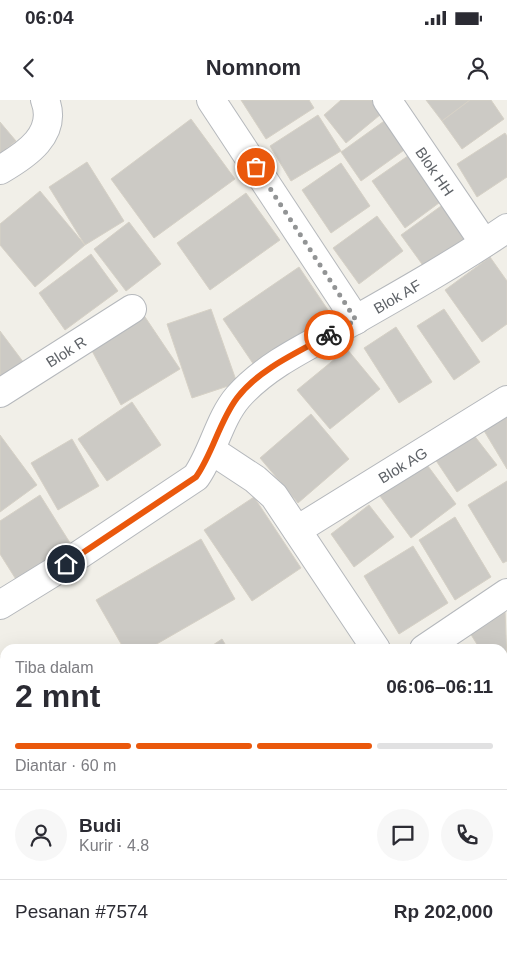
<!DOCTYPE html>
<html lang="id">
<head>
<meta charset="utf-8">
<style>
  :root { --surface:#fff; --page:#f7f7f7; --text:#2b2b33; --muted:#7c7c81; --line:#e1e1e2; --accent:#ea580c }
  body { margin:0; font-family:Helvetica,sans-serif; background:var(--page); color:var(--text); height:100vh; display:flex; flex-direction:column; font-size:19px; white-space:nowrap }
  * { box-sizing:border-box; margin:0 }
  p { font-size:16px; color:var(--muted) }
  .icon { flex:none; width:28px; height:28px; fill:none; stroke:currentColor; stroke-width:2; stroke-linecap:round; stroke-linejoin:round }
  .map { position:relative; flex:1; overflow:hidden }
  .drawer { position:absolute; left:0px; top:544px; width:508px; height:311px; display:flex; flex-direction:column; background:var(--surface); border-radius:15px 15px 0 0; box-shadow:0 5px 20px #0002 }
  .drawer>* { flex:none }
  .pin { position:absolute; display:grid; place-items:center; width:42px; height:42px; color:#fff; margin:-21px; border:2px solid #fff; border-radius:50%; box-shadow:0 1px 5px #0007 }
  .courier { position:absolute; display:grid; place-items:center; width:50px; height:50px; margin:-25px; border:4px solid #ea580c; border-radius:50%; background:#fff; color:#222; box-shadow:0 1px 6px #0007 }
  .summary em { font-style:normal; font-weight:700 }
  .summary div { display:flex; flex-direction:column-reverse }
  .summary { display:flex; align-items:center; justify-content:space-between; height:85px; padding:0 15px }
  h1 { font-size:32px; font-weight:700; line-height:38px }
  .bar { display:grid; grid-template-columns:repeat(4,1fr); gap:8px 5px; align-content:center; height:60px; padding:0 15px }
  .bar i { height:6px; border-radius:4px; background:var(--line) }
  .bar .current { background:var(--accent) }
  .bar p { grid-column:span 4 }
  .line { display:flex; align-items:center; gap:12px; padding:0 15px; border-top:1px solid var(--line) }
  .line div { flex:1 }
  .round { display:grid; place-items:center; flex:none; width:52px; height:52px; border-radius:26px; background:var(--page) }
  .status { display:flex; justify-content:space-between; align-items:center; height:35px; padding:0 25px; background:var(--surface); direction:ltr }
  .status svg { height:14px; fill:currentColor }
  header { display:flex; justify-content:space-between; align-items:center; height:65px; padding:0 15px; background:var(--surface); font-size:22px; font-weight:700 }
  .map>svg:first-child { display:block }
  .building { fill:#cccac5; stroke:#d6d1c6 }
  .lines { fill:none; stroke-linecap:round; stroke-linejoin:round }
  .minor-casing { stroke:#b5b8bc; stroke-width:30 }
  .minor { stroke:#fff; stroke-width:28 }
  .done { stroke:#929495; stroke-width:5; stroke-dasharray:0 9 }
  .route { stroke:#ea580c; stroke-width:6 }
  .labels { text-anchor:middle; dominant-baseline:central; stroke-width:5; stroke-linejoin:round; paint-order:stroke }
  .street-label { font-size:15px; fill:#5f6368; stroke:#fff }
</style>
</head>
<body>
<div class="status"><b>06:04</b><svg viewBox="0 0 49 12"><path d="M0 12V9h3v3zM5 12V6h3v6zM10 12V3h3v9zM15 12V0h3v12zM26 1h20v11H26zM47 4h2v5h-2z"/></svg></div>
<header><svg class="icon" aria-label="back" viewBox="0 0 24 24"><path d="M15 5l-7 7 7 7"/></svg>Nomnom<svg class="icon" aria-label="person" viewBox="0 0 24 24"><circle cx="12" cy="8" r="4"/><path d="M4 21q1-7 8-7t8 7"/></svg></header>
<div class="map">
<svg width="507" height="854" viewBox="0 0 507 854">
  <rect width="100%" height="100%" fill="#f1efe8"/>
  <g class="building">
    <path d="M 241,0 L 309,0 L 314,8 L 266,39 Z"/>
    <path d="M 341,0 L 378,0 L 386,10 L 346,43 L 324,15 Z"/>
    <path d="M 426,0 L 470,0 L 442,21 Z"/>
    <path d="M 470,0 L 491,0 L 504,19 L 462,49 L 442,21 Z"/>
    <path d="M 318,15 L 341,51 L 291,81 L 270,46 Z"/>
    <path d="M 191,19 L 235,79 L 154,138 L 111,79 Z"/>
    <path d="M 387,19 L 407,48 L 361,81 L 341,52 Z"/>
    <path d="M 0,22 L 16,41 L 0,54 Z"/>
    <path d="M 505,33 L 507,36 L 507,77 L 477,97 L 457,64 Z"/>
    <path d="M 415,51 L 447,97 L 405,128 L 372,81 Z"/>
    <path d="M 87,62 L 124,121 L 85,145 L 49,87 Z"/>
    <path d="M 341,63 L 370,106 L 331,133 L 302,90 Z"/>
    <path d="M 40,91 L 85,145 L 35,187 L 0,145 L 0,124 Z"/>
    <path d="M 246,93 L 280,140 L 210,190 L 177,143 Z"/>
    <path d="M 448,101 L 474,138 L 427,171 L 401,135 Z"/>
    <path d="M 377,116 L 403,151 L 359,184 L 333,148 Z"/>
    <path d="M 129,122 L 161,164 L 126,191 L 94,149 Z"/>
    <path d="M 91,154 L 118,191 L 65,230 L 39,193 Z"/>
    <path d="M 490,157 L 507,181 L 507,224 L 482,242 L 445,190 Z"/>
    <path d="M 299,167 L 330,213 L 254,265 L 223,219 Z"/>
    <path d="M 211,209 L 237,283 L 192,298 L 167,224 Z"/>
    <path d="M 444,209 L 480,262 L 454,280 L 417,226 Z"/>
    <path d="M 143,214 L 180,269 L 121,305 L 91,249 Z"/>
    <path d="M 396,227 L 432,282 L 399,303 L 364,248 Z"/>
    <path d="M 0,231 L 27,267 L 0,288 Z"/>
    <path d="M 347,249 L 380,289 L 330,329 L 297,290 Z"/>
    <path d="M 132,302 L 161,345 L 107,381 L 78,339 Z"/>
    <path d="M 507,312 L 507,369 L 483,329 Z"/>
    <path d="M 311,314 L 349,359 L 298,403 L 260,358 Z"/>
    <path d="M 473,334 L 497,365 L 457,392 L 435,359 Z"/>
    <path d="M 0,335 L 37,385 L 0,412 Z"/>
    <path d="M 72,339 L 99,386 L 58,410 L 31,363 Z"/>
    <path d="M 422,358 L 456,404 L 411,438 L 377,392 Z"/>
    <path d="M 507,381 L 507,461 L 503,463 L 468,405 Z"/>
    <path d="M 40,395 L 72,446 L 17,481 L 0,454 L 0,421 Z"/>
    <path d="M 254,397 L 301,468 L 252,501 L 204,430 Z"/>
    <path d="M 369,405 L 394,437 L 354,467 L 331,434 Z"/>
    <path d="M 455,417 L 491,477 L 455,500 L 419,440 Z"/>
    <path d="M 201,439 L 235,499 L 148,549 L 124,549 L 96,500 Z"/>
    <path d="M 413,446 L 448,503 L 399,534 L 364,476 Z"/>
    <path d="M 505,510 L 507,560 L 502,563 L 502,549 L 480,549 L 470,533 Z"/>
    <path d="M 222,539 L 228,549 L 207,549 Z"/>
    <path d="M 5,555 L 5,612 L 0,603 L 0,557 Z"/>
    <path d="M 507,564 L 507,593 L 502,586 L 502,567 Z"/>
    <path d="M 502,600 L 507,607 L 507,635 L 502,638 Z"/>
    <path d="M 507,636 L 507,695 L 502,697 L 502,639 Z"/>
  </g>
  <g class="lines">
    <defs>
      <g id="minor">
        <path d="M 211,0 L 356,220"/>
        <path id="s1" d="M 387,0 L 484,143"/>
        <path d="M 0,70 C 26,55 58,34 45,0"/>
        <path id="s2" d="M 0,293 L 132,209"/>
        <path d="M 211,350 L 255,379 L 274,396 L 376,549"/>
        <path id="s3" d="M 297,430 L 507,300"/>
        <path id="s4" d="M 0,505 L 52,473 L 196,377 C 213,353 219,319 238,297 C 269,262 315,243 355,220 C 406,191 459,161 507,128"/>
        <path d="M 424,549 L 507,493"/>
        <path d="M 502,701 L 507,698"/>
        <path d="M 502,746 L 507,751"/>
      </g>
    </defs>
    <use href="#minor" class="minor-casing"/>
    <use href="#minor" class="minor"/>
  </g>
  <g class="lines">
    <path class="done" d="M 256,67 L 356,220 L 329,235"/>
    <path class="route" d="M 66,464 L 196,377 C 213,353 219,322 237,298 C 259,269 298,252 329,235"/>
  </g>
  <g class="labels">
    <g class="street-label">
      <text stroke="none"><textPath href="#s1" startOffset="86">Blok HH</textPath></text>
      <text stroke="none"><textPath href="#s4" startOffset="514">Blok AF</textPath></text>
      <text stroke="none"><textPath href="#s2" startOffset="78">Blok R</textPath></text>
      <text stroke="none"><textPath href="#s3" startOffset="124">Blok AG</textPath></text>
    </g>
  </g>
</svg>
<div class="pin" style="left:256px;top:67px;background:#ea580c"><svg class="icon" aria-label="bag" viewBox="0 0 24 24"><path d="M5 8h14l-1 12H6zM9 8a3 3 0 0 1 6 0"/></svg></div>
<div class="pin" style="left:66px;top:464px;background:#1f2937"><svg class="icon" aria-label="home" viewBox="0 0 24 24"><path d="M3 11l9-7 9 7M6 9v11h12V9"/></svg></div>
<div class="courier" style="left:329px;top:235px"><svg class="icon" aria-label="bike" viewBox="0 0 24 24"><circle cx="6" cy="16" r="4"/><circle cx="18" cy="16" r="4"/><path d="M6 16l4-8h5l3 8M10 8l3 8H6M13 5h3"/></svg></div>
<section class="drawer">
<div class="summary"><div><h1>2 mnt</h1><p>Tiba dalam</p></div><em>06:06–06:11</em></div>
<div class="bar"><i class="current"></i><i class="current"></i><i class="current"></i><i></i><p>Diantar · 60 m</p></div>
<div class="line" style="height:90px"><a class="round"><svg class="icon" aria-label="person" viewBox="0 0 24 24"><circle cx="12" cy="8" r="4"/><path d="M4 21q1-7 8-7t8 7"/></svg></a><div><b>Budi</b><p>Kurir · 4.8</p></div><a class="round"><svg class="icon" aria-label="chat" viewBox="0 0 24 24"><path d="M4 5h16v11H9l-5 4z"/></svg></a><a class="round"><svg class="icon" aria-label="phone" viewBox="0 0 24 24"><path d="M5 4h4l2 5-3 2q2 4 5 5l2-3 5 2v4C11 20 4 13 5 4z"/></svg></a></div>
<div class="line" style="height:65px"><div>Pesanan #7574</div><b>Rp 202,000</b></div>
</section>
</div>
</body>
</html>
